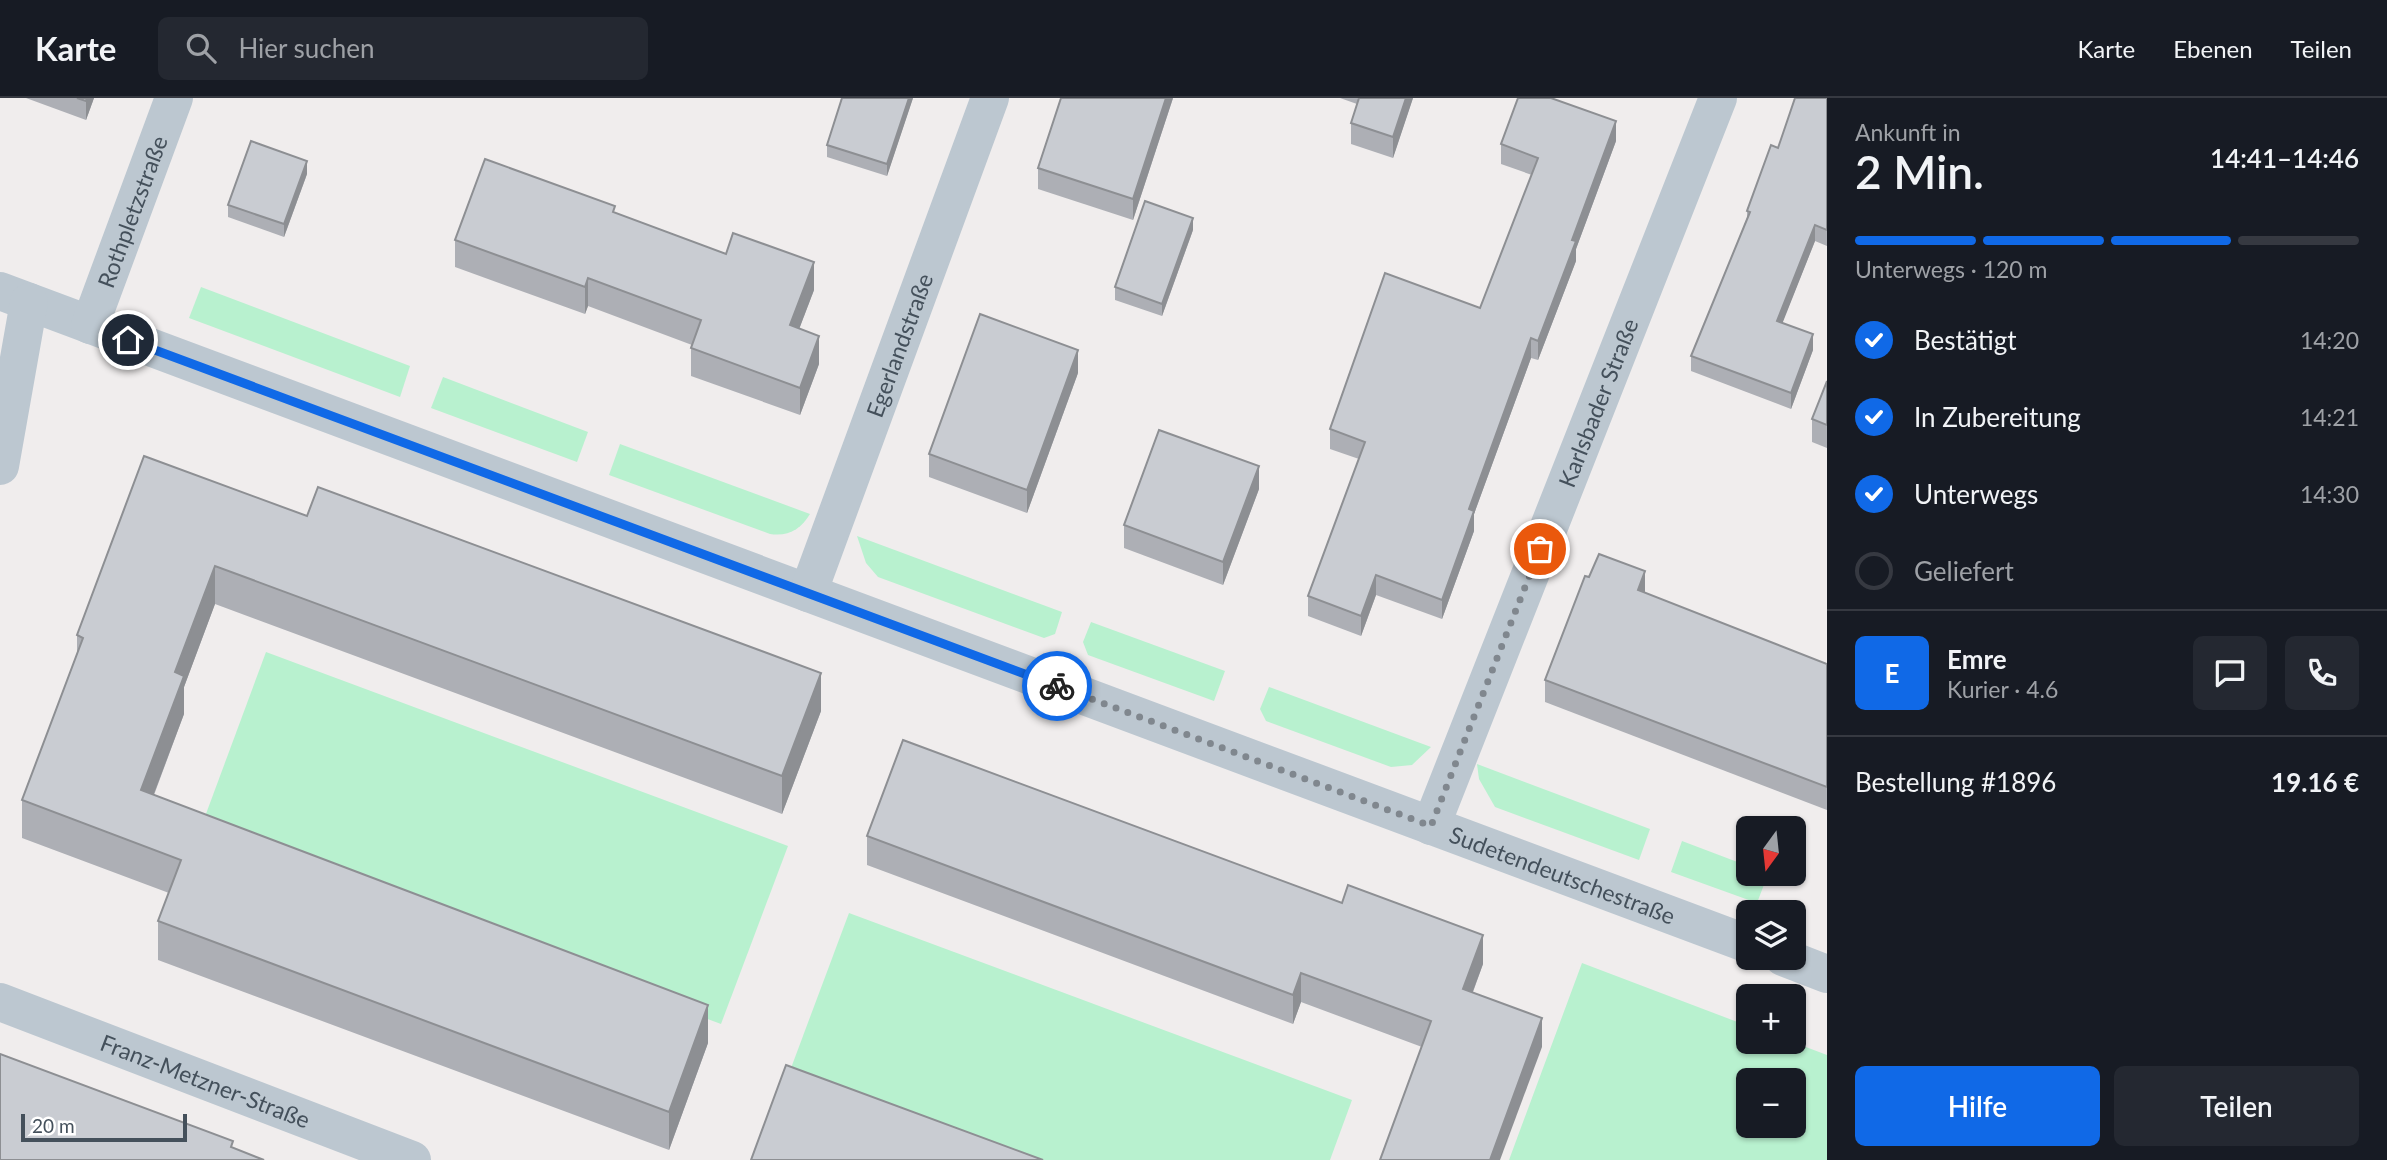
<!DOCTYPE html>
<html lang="de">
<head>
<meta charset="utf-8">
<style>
  :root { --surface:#171b24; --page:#242831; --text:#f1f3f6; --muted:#9ea1a6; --line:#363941; --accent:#1069e7 }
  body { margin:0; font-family:Lato,sans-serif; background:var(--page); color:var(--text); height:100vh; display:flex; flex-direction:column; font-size:26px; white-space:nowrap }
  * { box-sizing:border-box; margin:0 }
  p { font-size:23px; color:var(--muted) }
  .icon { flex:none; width:38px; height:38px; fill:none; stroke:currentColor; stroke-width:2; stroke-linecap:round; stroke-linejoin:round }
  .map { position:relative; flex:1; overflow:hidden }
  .panel { display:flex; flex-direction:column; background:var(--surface); width:560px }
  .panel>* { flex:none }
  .needle { width:46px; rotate:195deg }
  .tools { position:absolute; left:1736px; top:718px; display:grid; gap:14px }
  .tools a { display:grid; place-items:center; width:70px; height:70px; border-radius:10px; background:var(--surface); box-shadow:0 2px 5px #0004; font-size:35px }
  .scale { position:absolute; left:21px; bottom:18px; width:166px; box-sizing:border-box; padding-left:7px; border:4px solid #44505b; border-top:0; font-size:19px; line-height:24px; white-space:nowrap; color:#44505b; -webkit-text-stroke:5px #fff; paint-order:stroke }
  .pin { position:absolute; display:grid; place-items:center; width:60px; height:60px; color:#fff; margin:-30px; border:4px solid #fff; border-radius:50%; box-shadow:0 2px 7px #0007 }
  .courier { position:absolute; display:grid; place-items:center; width:70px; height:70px; margin:-35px; border:5px solid #1069e7; border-radius:50%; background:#fff; color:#222; box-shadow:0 2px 9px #0007 }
  .overview em { font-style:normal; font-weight:600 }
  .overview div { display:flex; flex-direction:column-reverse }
  .overview { display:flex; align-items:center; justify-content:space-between; height:119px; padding:0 28px }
  h1 { font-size:46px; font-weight:600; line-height:52px }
  .bar { display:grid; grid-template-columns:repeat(4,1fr); gap:10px 7px; align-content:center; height:84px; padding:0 28px }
  .bar i { height:9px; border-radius:5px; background:var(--line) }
  .bar .current { background:var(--accent) }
  .bar p { grid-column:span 4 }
  .line { display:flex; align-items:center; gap:18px; padding:0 28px; border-top:2px solid var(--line) }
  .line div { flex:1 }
  .round { display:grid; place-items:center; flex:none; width:74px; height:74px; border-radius:10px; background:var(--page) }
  ol { padding:0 28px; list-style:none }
  li { display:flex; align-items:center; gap:21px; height:77px }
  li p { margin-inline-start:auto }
  li .icon { padding:7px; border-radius:50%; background:var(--accent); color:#fff; stroke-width:4 }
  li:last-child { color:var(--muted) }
  li i { width:38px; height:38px; border:4px solid var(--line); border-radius:50% }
  .primary-button { display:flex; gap:14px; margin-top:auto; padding:14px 28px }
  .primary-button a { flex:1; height:80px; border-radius:10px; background:var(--accent); color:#fff; font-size:28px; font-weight:600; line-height:80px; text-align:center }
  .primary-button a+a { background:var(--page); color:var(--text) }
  header { display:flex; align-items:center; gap:42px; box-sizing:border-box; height:98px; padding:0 35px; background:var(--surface); border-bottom:2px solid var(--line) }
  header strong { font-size:33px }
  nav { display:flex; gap:38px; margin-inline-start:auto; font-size:24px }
  .search { width:490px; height:63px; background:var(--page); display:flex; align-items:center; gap:18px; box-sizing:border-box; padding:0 24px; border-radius:10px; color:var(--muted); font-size:26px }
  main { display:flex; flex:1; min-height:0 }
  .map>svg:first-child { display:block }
  .green { fill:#b8f1cf; fill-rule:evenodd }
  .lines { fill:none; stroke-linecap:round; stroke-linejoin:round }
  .minor { stroke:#bcc7d0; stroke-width:38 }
  .wall { fill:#adafb5 }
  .shaded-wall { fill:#8d8f93 }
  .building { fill:#c9ccd2; stroke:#8d8f93; stroke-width:2 }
  .done { stroke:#80878e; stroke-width:7; stroke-dasharray:0 12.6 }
  .route { stroke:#1069e7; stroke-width:9 }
  .labels { text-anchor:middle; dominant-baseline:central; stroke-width:5; stroke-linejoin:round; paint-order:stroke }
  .street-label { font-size:23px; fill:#44505b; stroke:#fff }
</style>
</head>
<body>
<header>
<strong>Karte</strong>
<div class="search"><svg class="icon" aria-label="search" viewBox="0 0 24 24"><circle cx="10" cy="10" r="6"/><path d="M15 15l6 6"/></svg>Hier suchen</div>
<nav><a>Karte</a><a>Ebenen</a><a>Teilen</a></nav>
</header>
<main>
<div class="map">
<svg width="1827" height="1062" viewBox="0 0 1827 1062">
  <rect width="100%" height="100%" fill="#f0eded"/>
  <g class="green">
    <path d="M 201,189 L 410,268 L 400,299 L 189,220 Z"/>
    <path d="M 443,279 L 588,334 L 577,364 L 431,310 Z"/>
    <path d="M 620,346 L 810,416 C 801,431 788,439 770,436 L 609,377 Z"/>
    <path d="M 857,438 L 1062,514 L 1055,536 L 1044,540 L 878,479 L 866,465 Z"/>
    <path d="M 1091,524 L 1225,573 L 1214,603 L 1088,557 L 1083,544 Z"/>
    <path d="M 266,554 L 788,748 L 721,926 L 200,732 Z"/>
    <path d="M 1269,589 L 1431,649 L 1412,667 L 1391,669 L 1266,623 L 1260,611 Z"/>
    <path d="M 1477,666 L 1650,731 L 1639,762 L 1495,709 L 1479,681 Z"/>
    <path d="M 1682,743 L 1748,768 L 1748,775 L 1768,776 L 1757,805 L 1671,774 Z"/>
    <path d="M 849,815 L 1352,1002 L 1330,1062 L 1016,1062 L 788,978 Z"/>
    <path d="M 1582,865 L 1748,928 L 1748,943 L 1790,943 L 1827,957 L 1827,1062 L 1509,1062 ZM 1748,982 L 1794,982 L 1794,1027 L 1748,1027 Z"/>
  </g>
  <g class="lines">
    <g class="minor">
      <path id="s1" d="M 0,193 L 1748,846"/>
      <path id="s2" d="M 90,227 L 174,0"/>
      <path d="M 0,368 L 29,204"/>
      <path id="s3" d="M 808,495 L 990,0"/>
      <path id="s4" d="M 1431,728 L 1718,0"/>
      <path d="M 1783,859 L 1827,876"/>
      <path id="s5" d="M 0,904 L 412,1062"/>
    </g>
  </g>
  <g class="wall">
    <path d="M 26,0 L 94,0 L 86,22 Z"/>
    <path d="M 842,0 L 913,0 L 887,78 L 827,59 L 827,47 Z"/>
    <path d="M 1173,0 L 1133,122 L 1038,91 L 1038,70 Z"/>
    <path d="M 1340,0 L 1413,0 L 1393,60 L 1351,46 L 1351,25 L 1357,6 Z"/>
    <path d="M 1827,0 L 1827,148 L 1815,143 L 1782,225 L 1813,252 L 1791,311 L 1691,273 L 1691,258 L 1747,120 L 1747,113 L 1778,50 Z"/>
    <path d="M 1616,43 L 1576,151 L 1576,163 L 1538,262 L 1531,260 L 1474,416 L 1474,433 L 1442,521 L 1376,497 L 1361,538 L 1308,518 L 1308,498 L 1359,361 L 1330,351 L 1330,331 L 1480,210 L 1532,77 L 1501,66 L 1501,46 Z"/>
    <path d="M 307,76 L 284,139 L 228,119 L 228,107 Z"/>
    <path d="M 615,115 L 814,192 L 799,231 L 819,266 L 800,317 L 691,278 L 691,250 L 692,247 L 588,208 L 585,216 L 455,169 L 455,142 Z"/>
    <path d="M 1193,132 L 1162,218 L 1115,202 L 1115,189 Z"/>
    <path d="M 1078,275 L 1027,415 L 929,379 L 929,356 Z"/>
    <path d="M 1827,283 L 1827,350 L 1812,344 L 1812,321 Z"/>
    <path d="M 144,358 L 821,613 L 782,716 L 215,506 L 184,589 L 184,616 L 154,697 L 708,945 L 669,1052 L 158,862 L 158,823 L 169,795 L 22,740 L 22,702 L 77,555 L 77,537 Z"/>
    <path d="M 1259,391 L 1223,487 L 1124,450 L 1124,427 Z"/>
    <path d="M 1645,495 L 1827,566 L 1827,712 L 1545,604 L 1545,582 Z"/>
    <path d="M 867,738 L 1483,866 L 1473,894 L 1542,949 L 1422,949 L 1301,904 L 1293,926 L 867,767 Z"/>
  </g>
  <g class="shaded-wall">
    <path d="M 87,0 L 94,0 L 86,22 L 86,3 Z"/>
    <path d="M 909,0 L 913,0 L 887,78 L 887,66 Z"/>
    <path d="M 1166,0 L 1173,0 L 1133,122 L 1133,101 Z"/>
    <path d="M 1406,0 L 1413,0 L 1393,60 L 1393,39 Z"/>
    <path d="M 1616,23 L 1616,43 L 1576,151 L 1576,163 L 1538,262 L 1538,243 L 1572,142 Z"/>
    <path d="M 307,63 L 307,76 L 284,139 L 284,126 Z"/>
    <path d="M 1193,120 L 1193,132 L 1162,218 L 1162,206 Z"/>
    <path d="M 1815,127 L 1815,143 L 1777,239 L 1777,223 Z"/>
    <path d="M 814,164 L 814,192 L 790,255 L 790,227 Z"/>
    <path d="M 588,180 L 588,208 L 585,216 L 585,189 Z"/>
    <path d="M 1813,236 L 1813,252 L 1791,311 L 1791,295 Z"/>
    <path d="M 819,238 L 819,266 L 800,317 L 800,290 Z"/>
    <path d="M 1531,240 L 1531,260 L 1474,416 L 1474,433 L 1442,521 L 1442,502 L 1469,411 Z"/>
    <path d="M 1078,252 L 1078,275 L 1027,415 L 1027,392 Z"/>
    <path d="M 1259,368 L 1259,391 L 1223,487 L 1223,464 Z"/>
    <path d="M 215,468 L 215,506 L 184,589 L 184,616 L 141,730 L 141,692 L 175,574 Z"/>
    <path d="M 1645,473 L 1645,496 L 1638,492 Z"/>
    <path d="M 1376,477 L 1376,497 L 1361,538 L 1361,518 Z"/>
    <path d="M 821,575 L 821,613 L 782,716 L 782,678 Z"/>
    <path d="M 1483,837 L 1483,866 L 1463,920 L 1463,891 Z"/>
    <path d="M 1301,875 L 1301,904 L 1293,926 L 1293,897 Z"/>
    <path d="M 708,907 L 708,945 L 669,1052 L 669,1014 Z"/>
    <path d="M 1542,920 L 1542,949 L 1500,1062 L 1490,1062 Z"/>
  </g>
  <g class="building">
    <path d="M 77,0 L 87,0 L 86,3 Z"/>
    <path d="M 842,0 L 909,0 L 887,66 L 827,47 Z"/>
    <path d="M 1061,0 L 1166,0 L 1133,101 L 1038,70 Z"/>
    <path d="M 1359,0 L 1406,0 L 1393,39 L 1351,25 Z"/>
    <path d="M 1518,0 L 1551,0 L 1616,23 L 1572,142 L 1576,143 L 1538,243 L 1531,240 L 1469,411 L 1474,413 L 1442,502 L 1376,477 L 1361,518 L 1308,498 L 1365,344 L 1330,331 L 1385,175 L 1480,210 L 1538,60 L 1501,46 Z"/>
    <path d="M 1795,0 L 1827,0 L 1827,132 L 1815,127 L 1777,223 L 1813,236 L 1791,295 L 1691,258 L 1750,114 L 1747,113 L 1771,47 L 1778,50 Z"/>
    <path d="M 251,43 L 307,63 L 284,126 L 228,107 Z"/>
    <path d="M 485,61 L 615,108 L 613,114 L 726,156 L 733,135 L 814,164 L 790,227 L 819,238 L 800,290 L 691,250 L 701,222 L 588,180 L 585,189 L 455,142 Z"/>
    <path d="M 1145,103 L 1193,120 L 1162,206 L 1115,189 Z"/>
    <path d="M 980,216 L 1078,252 L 1027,392 L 929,356 Z"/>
    <path d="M 1827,283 L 1827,327 L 1812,321 Z"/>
    <path d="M 1159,332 L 1259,368 L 1223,464 L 1124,427 Z"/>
    <path d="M 144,358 L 307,418 L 318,389 L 821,575 L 782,678 L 215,468 L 175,574 L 184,578 L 141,692 L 708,907 L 669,1014 L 158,823 L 181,762 L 22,702 L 83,540 L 77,537 Z"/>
    <path d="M 1599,456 L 1645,473 L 1638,492 L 1827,566 L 1827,689 L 1545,582 L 1585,478 L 1589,479 Z"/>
    <path d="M 903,642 L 1342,805 L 1348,787 L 1483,837 L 1463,891 L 1542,920 L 1490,1062 L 1380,1062 L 1431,923 L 1301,875 L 1293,897 L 867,738 Z"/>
    <path d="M 0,956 L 233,1043 L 231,1049 L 264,1062 L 0,1062 Z"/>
    <path d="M 786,967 L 1043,1062 L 751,1062 Z"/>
  </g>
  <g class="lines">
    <path class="done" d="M 1057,588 L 1431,728 L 1540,451"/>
    <path class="route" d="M 128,242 L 1057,588"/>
  </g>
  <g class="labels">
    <g class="street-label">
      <text stroke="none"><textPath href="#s2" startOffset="121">Rothpletzstraße</textPath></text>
      <text stroke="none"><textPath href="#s3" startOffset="264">Egerlandstraße</textPath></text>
      <text stroke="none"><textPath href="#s4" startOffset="455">Karlsbader Straße</textPath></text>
      <text stroke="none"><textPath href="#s1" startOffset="1668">Sudetendeutschestraße</textPath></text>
      <text stroke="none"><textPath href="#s5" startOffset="220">Franz-Metzner-Straße</textPath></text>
    </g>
  </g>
</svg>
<div class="tools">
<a><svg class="needle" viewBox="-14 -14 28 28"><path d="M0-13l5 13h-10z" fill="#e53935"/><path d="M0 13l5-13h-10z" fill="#9ea1a6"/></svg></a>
<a><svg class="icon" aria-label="layers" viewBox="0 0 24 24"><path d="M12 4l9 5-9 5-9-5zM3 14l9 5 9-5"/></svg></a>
<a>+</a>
<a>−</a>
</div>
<div class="scale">20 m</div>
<div class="pin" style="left:1540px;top:451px;background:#ea580c"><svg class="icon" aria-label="bag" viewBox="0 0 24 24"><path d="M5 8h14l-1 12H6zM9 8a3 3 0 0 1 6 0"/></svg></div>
<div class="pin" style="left:128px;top:242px;background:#1f2937"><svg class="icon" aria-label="home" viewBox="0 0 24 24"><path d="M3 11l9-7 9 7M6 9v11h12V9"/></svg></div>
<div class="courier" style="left:1057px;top:588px"><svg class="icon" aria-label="bike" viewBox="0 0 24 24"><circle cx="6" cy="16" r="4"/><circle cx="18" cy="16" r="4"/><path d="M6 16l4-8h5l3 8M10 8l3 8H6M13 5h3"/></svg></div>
</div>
<section class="panel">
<div class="overview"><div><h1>2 Min.</h1><p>Ankunft in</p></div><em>14:41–14:46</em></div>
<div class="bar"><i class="current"></i><i class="current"></i><i class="current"></i><i></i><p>Unterwegs · 120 m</p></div>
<ol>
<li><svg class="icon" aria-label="check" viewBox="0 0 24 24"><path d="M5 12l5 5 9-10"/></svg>Bestätigt<p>14:20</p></li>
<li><svg class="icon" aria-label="check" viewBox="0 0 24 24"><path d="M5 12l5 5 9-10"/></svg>In Zubereitung<p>14:21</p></li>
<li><svg class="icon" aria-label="check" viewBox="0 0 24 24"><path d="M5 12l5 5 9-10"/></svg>Unterwegs<p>14:30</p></li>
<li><i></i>Geliefert</li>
</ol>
<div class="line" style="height:126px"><b class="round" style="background:var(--accent);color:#fff">E</b><div><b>Emre</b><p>Kurier · 4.6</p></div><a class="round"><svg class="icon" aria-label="chat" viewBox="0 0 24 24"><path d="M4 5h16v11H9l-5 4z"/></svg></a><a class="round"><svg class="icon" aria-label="phone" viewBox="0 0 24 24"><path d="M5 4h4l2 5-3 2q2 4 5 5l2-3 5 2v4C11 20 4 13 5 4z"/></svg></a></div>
<div class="line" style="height:91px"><div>Bestellung #1896</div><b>19.16 €</b></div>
<div class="primary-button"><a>Hilfe</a><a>Teilen</a></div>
</section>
</main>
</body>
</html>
